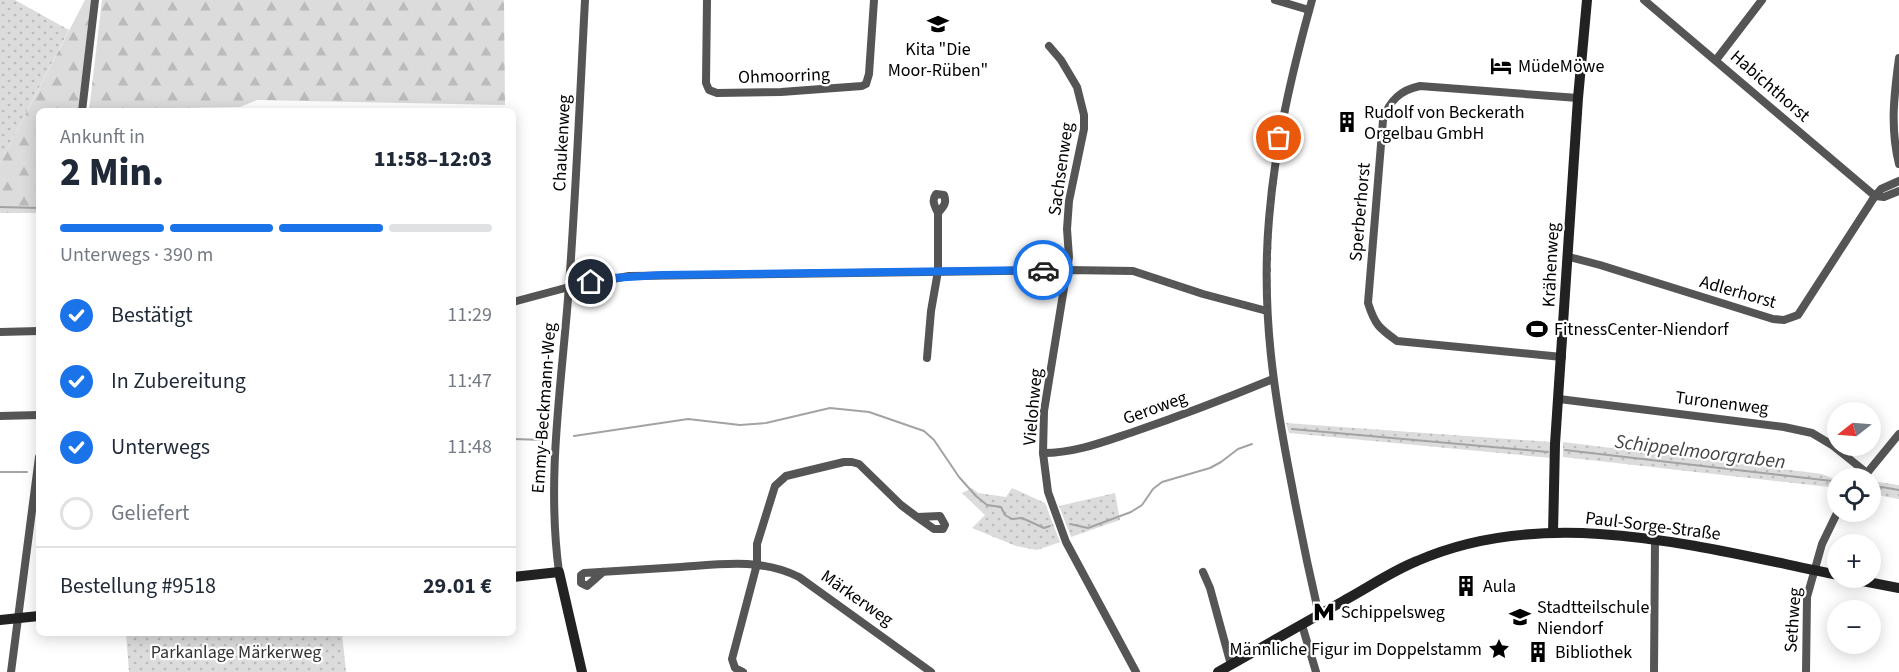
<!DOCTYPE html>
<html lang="de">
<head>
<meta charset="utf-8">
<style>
  :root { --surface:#fff; --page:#f6f6f7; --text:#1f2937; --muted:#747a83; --line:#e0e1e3; --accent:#1a73e8 }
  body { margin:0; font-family:"Source Sans 3",sans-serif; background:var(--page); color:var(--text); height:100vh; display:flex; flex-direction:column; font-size:22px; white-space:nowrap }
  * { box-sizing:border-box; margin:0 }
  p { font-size:20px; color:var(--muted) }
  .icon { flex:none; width:33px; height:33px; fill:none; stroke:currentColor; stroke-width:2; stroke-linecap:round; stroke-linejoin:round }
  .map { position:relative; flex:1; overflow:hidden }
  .sheet { position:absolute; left:36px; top:108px; width:480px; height:528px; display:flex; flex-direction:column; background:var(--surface); border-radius:9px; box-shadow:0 3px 15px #0003 }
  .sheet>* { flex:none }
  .needle { width:39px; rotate:253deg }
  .fabs { position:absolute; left:1827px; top:402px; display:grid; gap:12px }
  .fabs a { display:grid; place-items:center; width:54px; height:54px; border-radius:50%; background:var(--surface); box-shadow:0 3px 15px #0003; font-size:30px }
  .pin { position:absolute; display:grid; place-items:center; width:51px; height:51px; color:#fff; margin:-26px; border:3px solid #fff; border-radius:50%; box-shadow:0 2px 6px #0007 }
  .courier { position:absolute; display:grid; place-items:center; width:60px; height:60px; margin:-30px; border:4px solid #1a73e8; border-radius:50%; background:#fff; color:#222; box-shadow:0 2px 8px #0007 }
  .overview em { font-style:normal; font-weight:800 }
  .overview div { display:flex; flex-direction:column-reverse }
  .overview { display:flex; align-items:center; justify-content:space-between; height:102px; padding:0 24px }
  h1 { font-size:39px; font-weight:800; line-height:45px }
  .bar { display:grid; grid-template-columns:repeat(4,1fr); gap:9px 6px; align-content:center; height:72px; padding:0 24px }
  .bar i { height:8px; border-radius:4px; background:var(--line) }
  .bar .active { background:var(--accent) }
  .bar p { grid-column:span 4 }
  .line { display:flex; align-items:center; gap:15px; padding:0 24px; border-top:2px solid var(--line) }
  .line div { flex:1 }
  ol { padding:0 24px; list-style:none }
  li { display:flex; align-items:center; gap:18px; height:66px }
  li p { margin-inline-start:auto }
  li .icon { padding:6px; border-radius:50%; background:var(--accent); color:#fff; stroke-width:4 }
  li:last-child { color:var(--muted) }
  li i { width:33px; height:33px; border:3px solid var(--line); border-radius:50% }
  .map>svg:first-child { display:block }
  .grass { fill:url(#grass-dots) }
  .forest { fill:url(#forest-firs) }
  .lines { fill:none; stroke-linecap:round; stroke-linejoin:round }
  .stream { stroke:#a3a3a3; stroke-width:2 }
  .street { stroke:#555; stroke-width:8 }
  .secondary { stroke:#222; stroke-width:10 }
  .done { stroke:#595959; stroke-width:6; stroke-dasharray:0 10.8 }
  .route { stroke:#1a73e8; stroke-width:8 }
  .labels { text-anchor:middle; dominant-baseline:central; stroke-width:4.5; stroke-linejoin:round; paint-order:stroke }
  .poi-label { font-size:18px; fill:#000; stroke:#fff; text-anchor:start }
  .street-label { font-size:18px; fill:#000; stroke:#fff }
  .park-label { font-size:18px; fill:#333; stroke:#fff }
  .water-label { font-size:20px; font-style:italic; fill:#444; stroke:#fff }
</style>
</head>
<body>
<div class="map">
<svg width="1899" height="672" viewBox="0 0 1899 672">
  <defs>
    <pattern id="grass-dots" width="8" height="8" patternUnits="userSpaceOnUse" patternTransform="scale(1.5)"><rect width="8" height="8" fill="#dcdcdc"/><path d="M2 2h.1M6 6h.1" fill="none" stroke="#bbb" stroke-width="1.8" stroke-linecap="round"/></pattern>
    <pattern id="forest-firs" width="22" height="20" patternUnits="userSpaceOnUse" patternTransform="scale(1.5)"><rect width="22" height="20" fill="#dcdcdc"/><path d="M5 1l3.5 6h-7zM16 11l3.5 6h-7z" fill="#bbb"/></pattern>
  </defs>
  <rect width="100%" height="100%" fill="#fff"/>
  <g class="grass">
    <path d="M 0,0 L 15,0 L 69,30 L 0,163 Z"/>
    <path d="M 1286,423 L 1551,442 L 1551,458 L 1289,433 Z"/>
    <path d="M 1563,442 L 1822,474 L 1837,480 L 1837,500 L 1836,502 L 1829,487 L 1563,457 Z"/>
    <path d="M 1871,481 L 1899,485 L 1899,499 L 1871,494 Z"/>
    <path d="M 972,488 L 978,493 L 1006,497 L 1012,488 L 1045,503 L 1060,542 L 1037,550 L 1016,546 L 972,528 L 985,515 L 962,493 Z"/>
    <path d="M 1115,493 L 1120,520 L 1071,537 L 1059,506 Z"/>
    <path d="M 126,633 L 342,633 L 346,672 L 129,672 Z"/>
  </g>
  <g class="forest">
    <path d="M 85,0 L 92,0 L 78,111 L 39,111 L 39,213 L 0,213 L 0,163 Z"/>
    <path d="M 102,0 L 504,0 L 505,105 L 257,100 L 240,107 L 177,108 L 177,111 L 89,111 Z"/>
  </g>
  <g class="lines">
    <g class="stream">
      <path d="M 0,207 L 39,208"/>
      <path d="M 1292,429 L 1548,452"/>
      <path d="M 574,436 L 688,419 L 740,425 L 766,423 L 830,408 L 869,412 L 924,431 L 934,440 L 959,477 L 976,496 L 987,505 L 1001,507 L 1005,515 L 1012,519 L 1022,518 L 1044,528 L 1050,526"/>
      <path d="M 513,439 L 544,440"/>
      <path d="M 1565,450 L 1832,481"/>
      <path d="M 0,472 L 27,472"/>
      <path d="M 1870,485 L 1899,490"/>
      <path d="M 1070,524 L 1088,528 L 1131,512 L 1142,505 L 1153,489 L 1162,482 L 1210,468 L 1221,462 L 1238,449 L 1252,444"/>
    </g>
    <g class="street">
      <path d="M 707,0 L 706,83 L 709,90 L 717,93 L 781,92 L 862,86 L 866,84 L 869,74 L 874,0"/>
      <path d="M 1275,0 L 1309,10"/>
      <path d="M 1312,0 C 1292,72 1275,144 1269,219 C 1261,312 1274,395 1292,486 C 1300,529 1309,572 1319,615"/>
      <path d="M 1644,0 L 1875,196"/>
      <path d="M 1049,46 L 1061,60 L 1077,87 L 1084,115 L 1084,129 L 1069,201 L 1067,229 L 1069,257 L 1044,411 L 1043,453 L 1048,492 L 1066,542 L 1136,672"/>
      <path d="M 1899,58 C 1894,95 1890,128 1899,164"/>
      <path d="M 1716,60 L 1762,0"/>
      <path d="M 82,111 L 95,0"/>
      <path d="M 1875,196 L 1884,197 L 1899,191"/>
      <path d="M 1569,257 L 1600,265 L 1773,319 L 1784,320 L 1798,315 L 1875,196 L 1881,189 L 1899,181"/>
      <path d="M 513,302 L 569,287 L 629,276 L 1067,270 L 1133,271 L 1203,294 L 1267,311"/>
      <path d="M 0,332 L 39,331"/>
      <path d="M 1562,357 L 1397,341 C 1379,328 1375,325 1368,303 L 1383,120 C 1389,101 1400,90 1420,86 L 1578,98"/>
      <path d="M 927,358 L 931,311 L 938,271 L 938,213 C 944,206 947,203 944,195 L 936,194 C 931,201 935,206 938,213"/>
      <path d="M 1559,399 L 1784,427 L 1812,433 L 1832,445 L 1867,473"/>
      <path d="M 0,416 L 39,415"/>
      <path d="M 1043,453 C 1075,453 1103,442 1133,432 C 1180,416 1227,398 1273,379"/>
      <path d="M 1863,478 L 1899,434"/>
      <path d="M 559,572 C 546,477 562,382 569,286 C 576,191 580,95 585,0"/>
      <path d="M 603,572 L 587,586 L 581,583 L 581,575 L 584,573 C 616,571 649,569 681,567 C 721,564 761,558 799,577 L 931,672"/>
      <path d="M 1203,572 L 1210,588 L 1231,665"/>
      <path d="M 1302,625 L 1316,672"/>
      <path d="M 11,672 L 39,457"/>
      <path d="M 743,672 L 735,668 L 732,659 L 757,564 L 757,544 L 775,486 L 786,476 L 844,462 L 852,462 L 859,464 L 901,505 L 917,517 L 940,516 L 945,525 L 943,529 L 934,529 L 917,517"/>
      <path d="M 1654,672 L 1655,541"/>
      <path d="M 1806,672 L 1807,597 L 1822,544 L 1838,511"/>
    </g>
    <g class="secondary">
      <path d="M 1553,533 L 1555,444 L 1578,98 L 1587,0"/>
      <path d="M 513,577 L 559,572 L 582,672"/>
      <path d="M 1847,578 L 1899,588"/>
      <path d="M 0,620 L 39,616"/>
      <path d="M 1218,672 C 1261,648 1303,624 1345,600 C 1369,587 1392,571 1417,561 C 1549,503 1703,548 1838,575"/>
    </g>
  </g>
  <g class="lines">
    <path class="done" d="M 1043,270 L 1133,271 L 1203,294 L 1267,310 L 1269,221 L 1279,138"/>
    <path class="route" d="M 591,282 L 612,278 L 661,275 L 1043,270"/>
  </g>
  <defs>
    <symbol id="school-bare" viewBox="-9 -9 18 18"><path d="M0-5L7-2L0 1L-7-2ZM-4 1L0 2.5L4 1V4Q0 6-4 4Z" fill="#000" stroke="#fff" stroke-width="2.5" paint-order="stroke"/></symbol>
    <symbol id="hotel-bare" viewBox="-9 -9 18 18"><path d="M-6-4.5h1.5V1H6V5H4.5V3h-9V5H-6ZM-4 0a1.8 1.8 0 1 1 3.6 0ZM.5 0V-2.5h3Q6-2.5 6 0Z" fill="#000" stroke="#fff" stroke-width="2.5" paint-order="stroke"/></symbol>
    <symbol id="building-bare" viewBox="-9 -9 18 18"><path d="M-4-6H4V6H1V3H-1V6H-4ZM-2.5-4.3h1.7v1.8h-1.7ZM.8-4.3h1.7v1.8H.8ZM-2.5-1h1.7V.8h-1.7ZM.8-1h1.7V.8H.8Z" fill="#000" stroke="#fff" stroke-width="2.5" paint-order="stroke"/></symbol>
    <symbol id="stadium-bare" viewBox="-9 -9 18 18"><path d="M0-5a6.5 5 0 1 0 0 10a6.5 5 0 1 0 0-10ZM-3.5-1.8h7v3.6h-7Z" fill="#000" stroke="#fff" stroke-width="2.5" paint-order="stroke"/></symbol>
    <symbol id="metro-bare" viewBox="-9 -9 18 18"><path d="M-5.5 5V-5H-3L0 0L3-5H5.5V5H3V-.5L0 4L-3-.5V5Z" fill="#000" stroke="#fff" stroke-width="2.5" paint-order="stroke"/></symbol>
    <symbol id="sight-bare" viewBox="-9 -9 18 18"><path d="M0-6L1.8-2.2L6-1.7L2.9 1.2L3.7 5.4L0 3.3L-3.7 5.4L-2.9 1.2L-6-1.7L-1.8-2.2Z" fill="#000" stroke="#fff" stroke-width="2.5" paint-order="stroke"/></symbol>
  </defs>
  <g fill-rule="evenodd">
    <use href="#school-bare" x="923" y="9" width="30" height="30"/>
    <use href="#hotel-bare" x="1486" y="51" width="30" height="30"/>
    <use href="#building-bare" x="1332" y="107" width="30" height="30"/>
    <use href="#stadium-bare" x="1522" y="314" width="30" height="30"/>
    <use href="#building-bare" x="1451" y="571" width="30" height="30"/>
    <use href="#metro-bare" x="1309" y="597" width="30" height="30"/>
    <use href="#school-bare" x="1505" y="602" width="30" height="30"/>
    <use href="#sight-bare" x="1484" y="634" width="30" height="30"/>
    <use href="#building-bare" x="1523" y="637" width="30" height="30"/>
  </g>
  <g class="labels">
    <g class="poi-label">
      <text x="938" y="49" text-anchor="middle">Kita "Die<tspan x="938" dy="21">Moor-Rüben"</tspan></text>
      <text x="1518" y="66">MüdeMöwe</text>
      <text x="1364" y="112">Rudolf von Beckerath<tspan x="1364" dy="21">Orgelbau GmbH</tspan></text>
      <text x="1554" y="329">FitnessCenter-Niendorf</text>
      <text x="1483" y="586">Aula</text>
      <text x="1537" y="607">Stadtteilschule<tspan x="1537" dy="21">Niendorf</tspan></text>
      <text x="1341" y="612">Schippelsweg</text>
      <text x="1482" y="649" text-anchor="end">Männliche Figur im Doppelstamm</text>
      <text x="1555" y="652">Bibliothek</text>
    </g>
    <g class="street-label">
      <text transform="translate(784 76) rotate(-2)">Ohmoorring</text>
      <text transform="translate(1770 86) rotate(41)">Habichthorst</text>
      <text transform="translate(562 143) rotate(-87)">Chaukenweg</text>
      <text transform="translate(1061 169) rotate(-82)">Sachsenweg</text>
      <text transform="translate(1360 212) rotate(-85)">Sperberhorst</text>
      <text transform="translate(1551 265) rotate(-87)">Krähenweg</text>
      <text transform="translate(1738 292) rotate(16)">Adlerhorst</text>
      <text transform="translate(1722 403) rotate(7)">Turonenweg</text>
      <text transform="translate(1033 407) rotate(-85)">Vielohweg</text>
      <text transform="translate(544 408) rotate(-86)">Emmy-Beckmann-Weg</text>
      <text transform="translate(1155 408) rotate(-20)">Geroweg</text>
      <text transform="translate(1653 526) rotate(7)">Paul-Sorge-Straße</text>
      <text transform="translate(857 598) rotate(35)">Märkerweg</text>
      <text transform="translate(1793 620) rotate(-86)">Sethweg</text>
    </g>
    <g class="park-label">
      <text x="236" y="652">Parkanlage Märkerweg</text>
    </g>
    <g class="water-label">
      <text transform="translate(1700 452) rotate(7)">Schippelmoorgraben</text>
    </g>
  </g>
</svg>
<div class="fabs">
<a><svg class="needle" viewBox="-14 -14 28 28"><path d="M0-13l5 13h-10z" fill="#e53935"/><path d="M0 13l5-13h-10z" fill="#747a83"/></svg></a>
<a><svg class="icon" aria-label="locate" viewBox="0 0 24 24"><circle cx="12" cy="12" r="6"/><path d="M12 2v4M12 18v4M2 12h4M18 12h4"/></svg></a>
<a>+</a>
<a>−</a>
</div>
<div class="pin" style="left:1279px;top:138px;background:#ea580c"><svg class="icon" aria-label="bag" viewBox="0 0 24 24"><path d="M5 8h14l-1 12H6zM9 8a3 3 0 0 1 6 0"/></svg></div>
<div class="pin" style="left:591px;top:282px;background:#1f2937"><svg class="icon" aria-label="home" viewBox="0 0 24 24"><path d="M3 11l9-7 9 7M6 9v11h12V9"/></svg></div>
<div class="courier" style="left:1043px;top:270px"><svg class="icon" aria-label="car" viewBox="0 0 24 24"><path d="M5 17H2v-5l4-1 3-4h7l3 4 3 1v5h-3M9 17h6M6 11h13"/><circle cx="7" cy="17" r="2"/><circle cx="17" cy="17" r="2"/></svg></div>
<section class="sheet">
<div class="overview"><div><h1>2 Min.</h1><p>Ankunft in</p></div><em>11:58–12:03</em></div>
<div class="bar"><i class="active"></i><i class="active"></i><i class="active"></i><i></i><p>Unterwegs · 390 m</p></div>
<ol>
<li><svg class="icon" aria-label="check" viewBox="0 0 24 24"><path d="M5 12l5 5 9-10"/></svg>Bestätigt<p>11:29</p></li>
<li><svg class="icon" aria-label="check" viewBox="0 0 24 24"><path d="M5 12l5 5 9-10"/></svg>In Zubereitung<p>11:47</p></li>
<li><svg class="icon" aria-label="check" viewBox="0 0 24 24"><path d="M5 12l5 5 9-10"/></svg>Unterwegs<p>11:48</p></li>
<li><i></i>Geliefert</li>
</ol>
<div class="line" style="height:78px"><div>Bestellung #9518</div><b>29.01 €</b></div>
</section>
</div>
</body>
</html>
